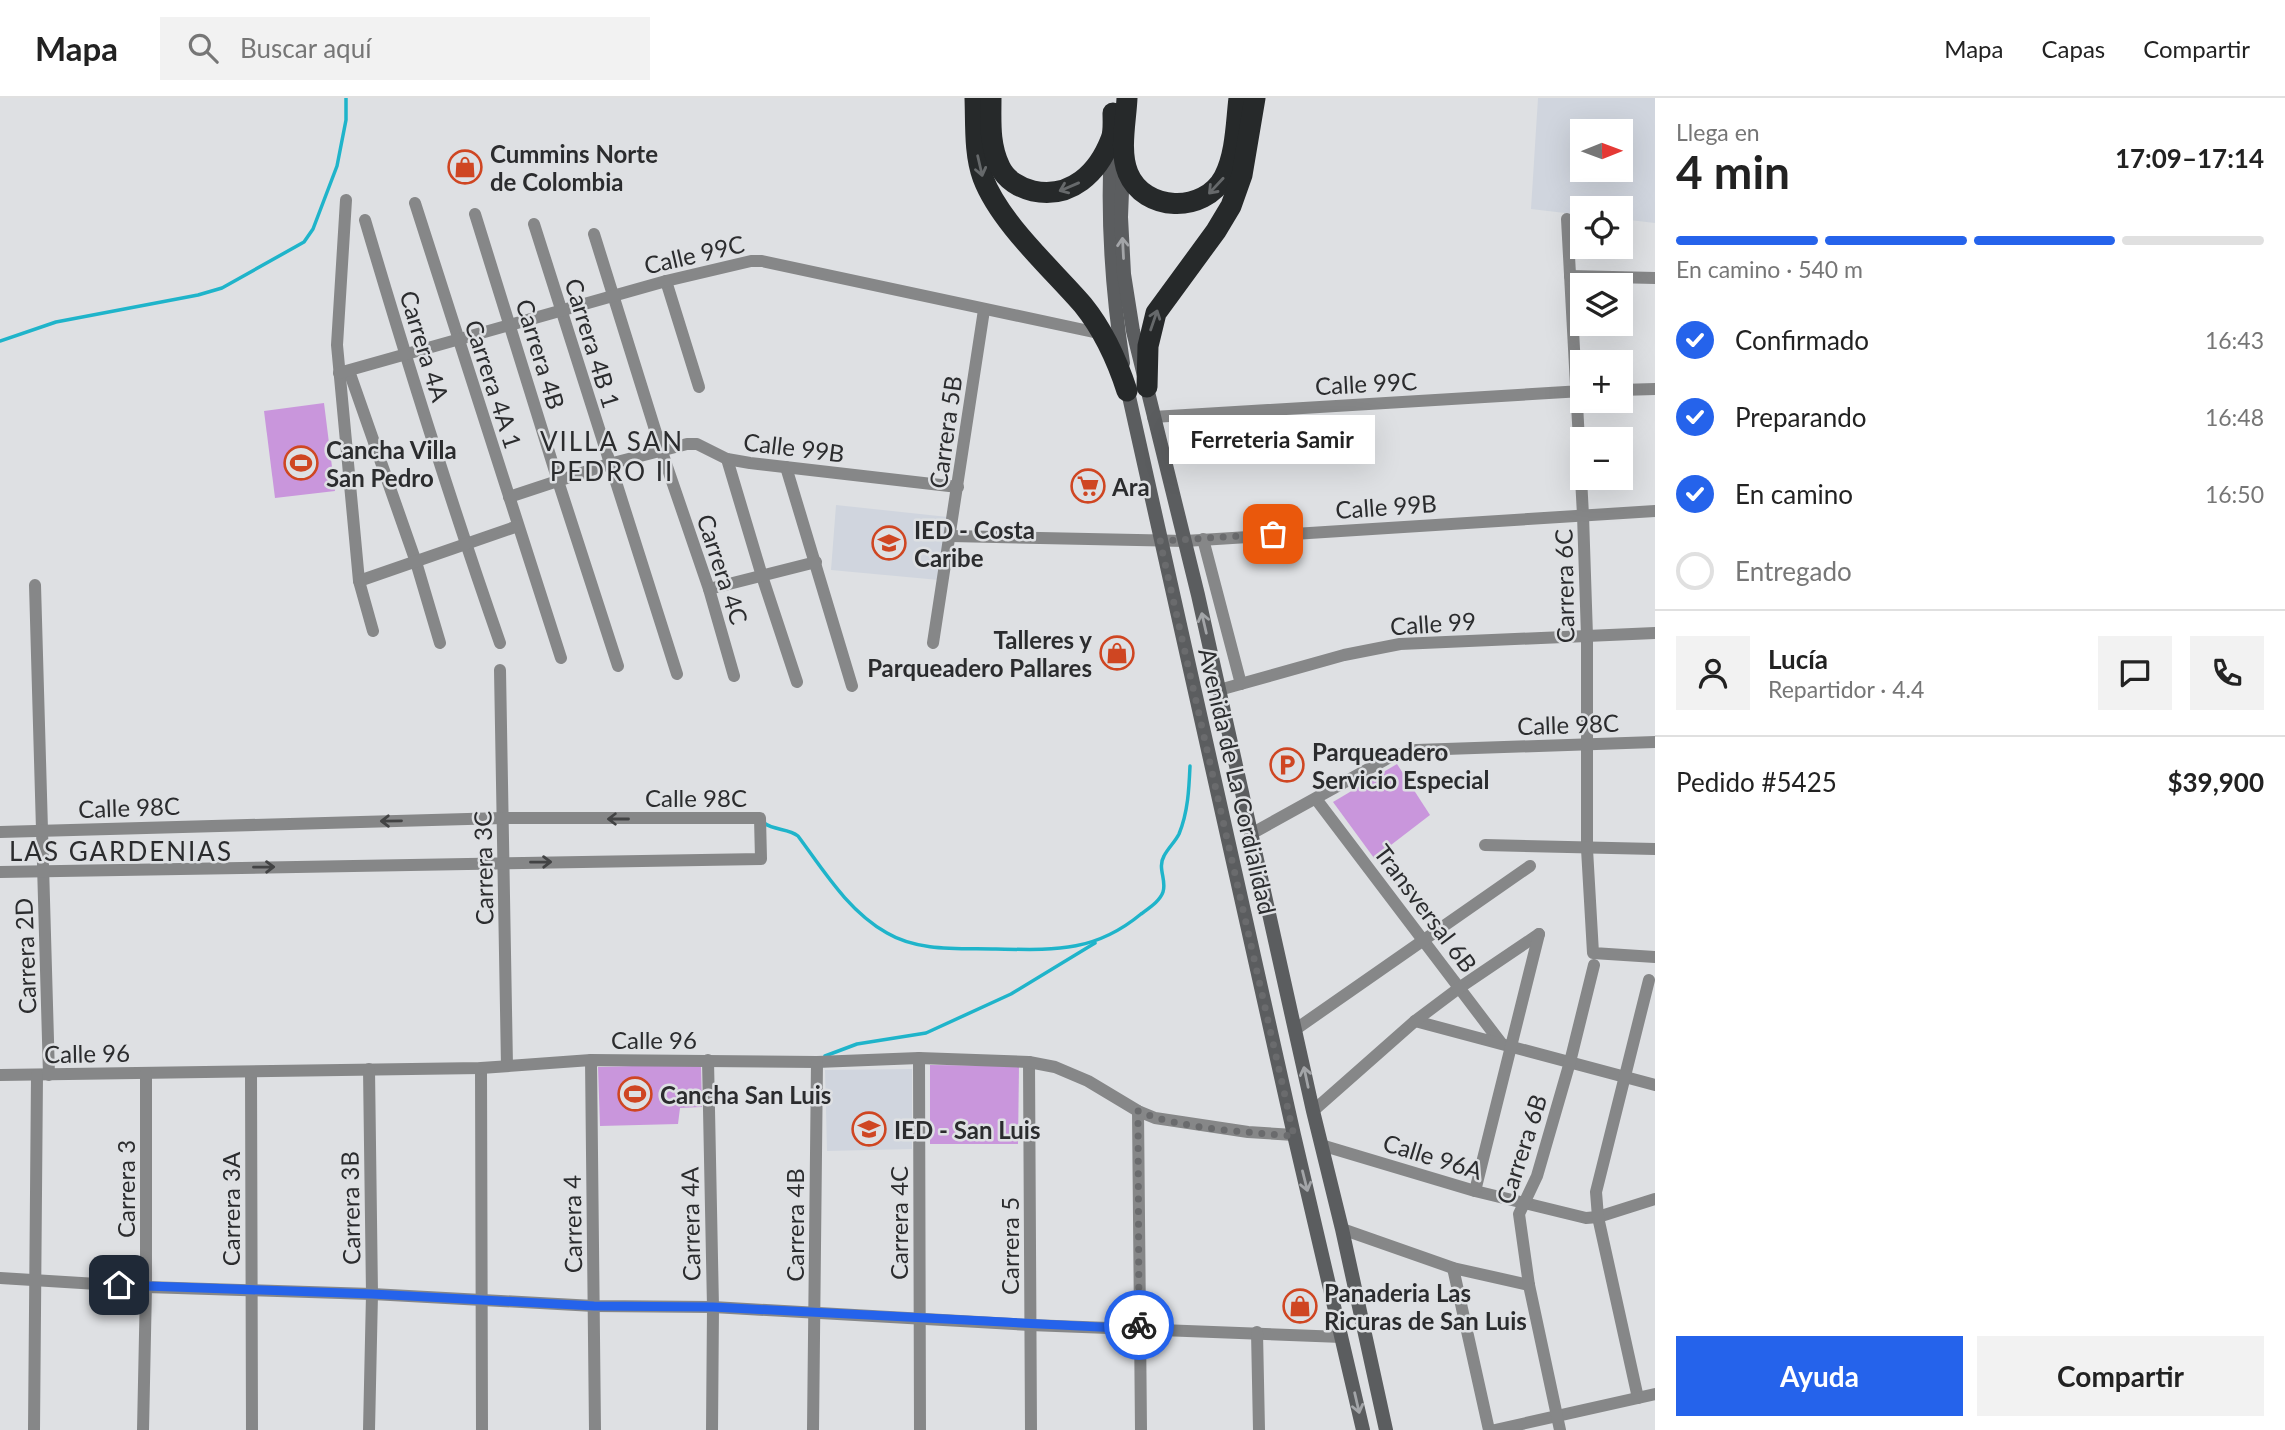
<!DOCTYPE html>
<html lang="es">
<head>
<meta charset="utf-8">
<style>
  :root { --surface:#fff; --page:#f2f2f2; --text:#222; --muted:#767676; --line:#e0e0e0; --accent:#2563eb }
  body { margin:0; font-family:Lato,sans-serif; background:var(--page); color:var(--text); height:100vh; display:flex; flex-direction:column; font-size:26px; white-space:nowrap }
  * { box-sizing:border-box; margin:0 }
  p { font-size:23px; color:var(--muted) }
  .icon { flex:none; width:38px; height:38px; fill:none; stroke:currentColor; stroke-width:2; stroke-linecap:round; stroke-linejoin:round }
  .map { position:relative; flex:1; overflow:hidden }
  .drawer { display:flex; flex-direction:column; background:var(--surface); width:630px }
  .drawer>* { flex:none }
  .needle { width:46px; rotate:89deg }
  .fabs { position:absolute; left:1570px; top:21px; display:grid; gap:14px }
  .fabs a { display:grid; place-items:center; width:63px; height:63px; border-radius:0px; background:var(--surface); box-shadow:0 7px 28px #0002; font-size:35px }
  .pin { position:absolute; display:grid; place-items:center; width:60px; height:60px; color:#fff; margin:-30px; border-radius:14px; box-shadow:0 4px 10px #0006 }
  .courier { position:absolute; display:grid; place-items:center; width:70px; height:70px; margin:-35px; border:5px solid #2563eb; border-radius:50%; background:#fff; color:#222; box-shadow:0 2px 9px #0007 }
  .bubble { position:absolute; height:49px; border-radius:0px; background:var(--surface); box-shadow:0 7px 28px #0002; font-size:23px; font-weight:700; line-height:49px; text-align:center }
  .summary em { font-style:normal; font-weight:700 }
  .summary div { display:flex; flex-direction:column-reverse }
  .summary { display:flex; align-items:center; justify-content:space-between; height:119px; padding:0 21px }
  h1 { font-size:46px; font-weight:700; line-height:52px }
  .bar { display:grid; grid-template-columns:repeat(4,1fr); gap:10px 7px; align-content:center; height:84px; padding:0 21px }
  .bar i { height:9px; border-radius:5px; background:var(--line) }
  .bar .selected { background:var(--accent) }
  .bar p { grid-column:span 4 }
  .line { display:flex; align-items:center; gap:18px; padding:0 21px; border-top:2px solid var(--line) }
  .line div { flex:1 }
  .round { display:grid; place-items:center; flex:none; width:74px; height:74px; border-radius:0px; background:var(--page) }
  ol { padding:0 21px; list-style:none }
  li { display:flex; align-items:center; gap:21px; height:77px }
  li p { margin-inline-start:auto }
  li .icon { padding:7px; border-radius:50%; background:var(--accent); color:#fff; stroke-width:4 }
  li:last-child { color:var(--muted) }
  li i { width:38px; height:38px; border:4px solid var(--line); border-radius:50% }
  .action { display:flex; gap:14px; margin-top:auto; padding:14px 21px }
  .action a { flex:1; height:80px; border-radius:0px; background:var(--accent); color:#fff; font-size:28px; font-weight:700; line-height:80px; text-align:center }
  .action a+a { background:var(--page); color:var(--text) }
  header { display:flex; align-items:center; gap:42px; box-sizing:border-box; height:98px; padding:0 35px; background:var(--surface); border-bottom:2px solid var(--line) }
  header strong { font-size:33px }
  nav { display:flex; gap:38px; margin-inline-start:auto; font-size:24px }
  .search { width:490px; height:63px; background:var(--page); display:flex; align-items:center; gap:18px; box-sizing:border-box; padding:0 24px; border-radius:0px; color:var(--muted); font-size:26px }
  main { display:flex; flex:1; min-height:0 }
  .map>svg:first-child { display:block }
  .built { fill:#d0d5de; fill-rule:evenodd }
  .green { fill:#c996dc }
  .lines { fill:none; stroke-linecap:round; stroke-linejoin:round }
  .stream { stroke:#1fb4ca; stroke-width:3.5 }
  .street { stroke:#868788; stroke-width:12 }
  .secondary { stroke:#5b5d5f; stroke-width:14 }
  .highway { stroke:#26292a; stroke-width:21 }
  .oneway { stroke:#66696b }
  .oneway2 { stroke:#a3a5a8 }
  .oneway3 { stroke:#424344 }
  .done { stroke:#6a6b6d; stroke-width:7; stroke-dasharray:0 12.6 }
  .route { stroke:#2563eb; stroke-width:9 }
  .labels { text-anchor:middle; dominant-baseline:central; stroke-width:5; stroke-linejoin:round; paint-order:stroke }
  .poi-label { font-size:24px; font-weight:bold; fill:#2b2c2e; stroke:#dee0e3; text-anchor:start }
  .street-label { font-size:24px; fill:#2b2c2e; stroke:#dee0e3 }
  .neighbourhood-label { font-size:26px; letter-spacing:2px; fill:#2b2c2e; stroke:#dee0e3 }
</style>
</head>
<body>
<header>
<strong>Mapa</strong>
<div class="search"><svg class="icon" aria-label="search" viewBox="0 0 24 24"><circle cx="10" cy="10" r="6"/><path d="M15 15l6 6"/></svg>Buscar aquí</div>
<nav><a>Mapa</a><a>Capas</a><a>Compartir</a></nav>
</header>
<main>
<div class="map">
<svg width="1655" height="1332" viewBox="0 0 1655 1332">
  <rect width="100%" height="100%" fill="#dee0e3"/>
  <g class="built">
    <path d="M 1538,0 L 1655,0 L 1655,125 L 1621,121 L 1620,110 L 1582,110 L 1582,117 L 1531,111 ZM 1582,33 L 1620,33 L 1620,72 L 1582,72 Z"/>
    <path d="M 836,407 L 948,419 L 939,482 L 831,472 Z"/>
    <path d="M 912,971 L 912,1051 L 827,1053 L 825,972 Z"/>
  </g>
  <g class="green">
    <path d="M 324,305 L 335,393 L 275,400 L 264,313 Z"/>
    <path d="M 1397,666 L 1430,717 L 1374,760 L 1333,704 Z"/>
    <path d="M 701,966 L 702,1009 L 680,1010 L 678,1026 L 600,1028 L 598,969 Z"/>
    <path d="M 930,967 L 1019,968 L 1018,1046 L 930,1046 Z"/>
  </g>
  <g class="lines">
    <g class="stream">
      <path d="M 0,243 L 56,224 L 198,197 L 222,190 L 304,144 L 313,131 L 337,68 L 346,22 L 346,0"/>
      <path d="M 764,725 C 775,733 788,730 798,738 C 824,773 848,813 887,835 C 919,854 960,850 996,851 C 1053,852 1094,855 1141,816 C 1149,810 1160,803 1163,794 C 1167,782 1157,770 1164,758 C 1168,750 1175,744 1179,736 C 1188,714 1189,691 1190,668"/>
      <path d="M 825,958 L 857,946 L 926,935 L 1011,896 L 1095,845"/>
    </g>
    <g class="street">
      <path d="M 346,102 L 337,247 L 359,483 L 373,533"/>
      <path d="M 415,105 L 561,560"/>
      <path d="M 475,116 L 558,383 L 618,568"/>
      <path d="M 1567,121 L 1583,417 L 1587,538 L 1587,751 L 1593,855 L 1655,859"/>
      <path d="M 365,122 C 407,264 451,405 500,545"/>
      <path d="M 534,126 L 677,576"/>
      <path d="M 594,136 L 662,354 L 709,491 L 734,578"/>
      <path d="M 1570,178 L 1655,180"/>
      <path d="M 666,183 L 699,289"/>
      <path d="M 349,273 L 416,464 L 440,545"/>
      <path d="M 339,275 L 666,183 L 751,163 L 762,163 L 1103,236"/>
      <path d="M 1620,292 L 1655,291"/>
      <path d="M 1153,319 L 1582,293"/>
      <path d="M 727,361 L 762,478 L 797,584"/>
      <path d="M 786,369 L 852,588"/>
      <path d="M 509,399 L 609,366 L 687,346 L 697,346 L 727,361 L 750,365 L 958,389"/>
      <path d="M 951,438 L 1185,443 L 1655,413"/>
      <path d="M 1203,441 L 1241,586"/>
      <path d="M 359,483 L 518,428"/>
      <path d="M 35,487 L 49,977"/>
      <path d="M 709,491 L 816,464"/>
      <path d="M 933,545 L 984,212"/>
      <path d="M 500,572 L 507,968"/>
      <path d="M 1219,592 L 1344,557 L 1400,546 L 1655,535"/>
      <path d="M 1316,701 L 1501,945"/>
      <path d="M 0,734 L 503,720 L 760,720 L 761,761 L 0,774"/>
      <path d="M 1251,736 L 1390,659 L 1416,652 L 1655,644"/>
      <path d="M 1485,747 L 1655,751"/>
      <path d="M 1415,923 L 1655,987"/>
      <path d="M 1296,931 L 1530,768"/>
      <path d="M 919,960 L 920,1332"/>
      <path d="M 591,962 L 595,1332"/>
      <path d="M 708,962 L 713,1209 L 712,1332"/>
      <path d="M 1029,964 L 1031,1332"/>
      <path d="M 481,970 L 482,1332"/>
      <path d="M 251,974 L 252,1332"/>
      <path d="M 0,977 L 481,970 L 591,962 L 817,964 L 919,960 L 1029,964 L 1055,969 L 1088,983 L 1138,1013 L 1155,1020 L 1248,1034 L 1294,1037"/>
      <path d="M 1138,1013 L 1141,1332"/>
      <path d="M 1313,1013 L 1415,923 L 1459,890 L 1539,836"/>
      <path d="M 1321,1047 L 1475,1093 L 1586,1120 L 1598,1119 L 1655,1101"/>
      <path d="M 1475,1093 L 1539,836"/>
      <path d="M 1342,1131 L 1453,1170 L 1529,1187"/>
      <path d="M 1453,1170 L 1489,1332"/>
      <path d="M 0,1180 L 146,1189 L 372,1196 L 594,1208 L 713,1209 L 1030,1227 L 1342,1239"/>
      <path d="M 1257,1234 L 1259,1332"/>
      <path d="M 1638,1300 L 1598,1119 L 1596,1094 L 1649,882"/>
      <path d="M 34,1332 L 37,977"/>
      <path d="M 143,1332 L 146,1189 L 146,975"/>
      <path d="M 369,1332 L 372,1196 L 369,971"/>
      <path d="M 813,1332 L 817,964"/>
      <path d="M 1495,1332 L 1655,1296"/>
      <path d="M 1560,1332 L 1529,1187 L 1519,1116 L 1537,1078 L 1570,964 L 1594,867"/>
    </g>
    <g class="secondary">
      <path d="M 1111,49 C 1107,122 1112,193 1123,265"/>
      <path d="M 1123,68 L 1121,119 L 1124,176 L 1133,233 L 1198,497 L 1313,1013 L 1342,1131 L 1386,1332"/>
      <path d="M 1126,285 L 1294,1037 L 1363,1332"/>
    </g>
    <g class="highway">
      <path d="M 975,0 C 976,26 974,55 983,80 C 1000,125 1052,171 1083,207 C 1104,233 1117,262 1127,293"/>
      <path d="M 991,0 C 991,23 989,47 1000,69 C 1006,82 1020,90 1033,93 C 1071,101 1098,75 1111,41 C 1114,34 1113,23 1113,15"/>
      <path d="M 1127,0 C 1126,23 1119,53 1128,75 C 1144,114 1204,116 1224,79 C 1236,56 1236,25 1239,0"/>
      <path d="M 1147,289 L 1148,248 L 1156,215 L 1216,133 L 1231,108 L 1242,77 L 1255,0"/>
    </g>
  </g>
  <defs><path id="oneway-shaft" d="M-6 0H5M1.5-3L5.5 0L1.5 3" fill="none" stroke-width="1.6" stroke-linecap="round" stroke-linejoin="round" transform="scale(1.75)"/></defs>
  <g class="oneway">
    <use href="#oneway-shaft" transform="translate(980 68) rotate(77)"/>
    <use href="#oneway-shaft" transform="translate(1216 88) rotate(133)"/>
    <use href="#oneway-shaft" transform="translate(1069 89) rotate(157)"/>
    <use href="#oneway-shaft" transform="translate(1154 222) rotate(-71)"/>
  </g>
  <g class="oneway2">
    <use href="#oneway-shaft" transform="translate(1123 150) rotate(-93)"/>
    <use href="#oneway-shaft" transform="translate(1204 525) rotate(-103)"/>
    <use href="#oneway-shaft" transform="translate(1306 979) rotate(-102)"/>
    <use href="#oneway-shaft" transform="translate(1305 1083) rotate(76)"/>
    <use href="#oneway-shaft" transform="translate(1357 1305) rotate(77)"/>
  </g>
  <g class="oneway3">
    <use href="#oneway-shaft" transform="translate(618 721) rotate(180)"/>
    <use href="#oneway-shaft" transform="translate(391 723) rotate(179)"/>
    <use href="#oneway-shaft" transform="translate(541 764) rotate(-1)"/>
    <use href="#oneway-shaft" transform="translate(264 769) rotate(-1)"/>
  </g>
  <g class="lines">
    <path class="done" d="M 1139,1227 L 1138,1013 C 1179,1031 1248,1034 1294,1038 L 1160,443 L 1273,436"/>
    <path class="route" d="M 119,1187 L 372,1196 L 594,1208 L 713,1209 L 1139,1231 L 1139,1227"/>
  </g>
  <defs>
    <symbol id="shop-ring" viewBox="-11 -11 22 22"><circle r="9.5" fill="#dee0e3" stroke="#cf4622" stroke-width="1.5"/><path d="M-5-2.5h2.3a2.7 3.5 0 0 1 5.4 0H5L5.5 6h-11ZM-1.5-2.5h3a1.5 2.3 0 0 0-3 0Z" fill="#cf4622"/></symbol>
    <symbol id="stadium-ring" viewBox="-11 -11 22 22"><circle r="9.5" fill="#dee0e3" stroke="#cf4622" stroke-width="1.5"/><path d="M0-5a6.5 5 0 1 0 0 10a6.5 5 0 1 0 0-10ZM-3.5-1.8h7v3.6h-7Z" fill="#cf4622"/></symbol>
    <symbol id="supermarket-ring" viewBox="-11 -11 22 22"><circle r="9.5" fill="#dee0e3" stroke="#cf4622" stroke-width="1.5"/><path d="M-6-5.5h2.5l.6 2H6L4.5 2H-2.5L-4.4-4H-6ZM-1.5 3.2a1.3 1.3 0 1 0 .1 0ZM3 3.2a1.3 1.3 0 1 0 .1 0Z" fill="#cf4622"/></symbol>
    <symbol id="school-ring" viewBox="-11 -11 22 22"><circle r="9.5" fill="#dee0e3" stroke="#cf4622" stroke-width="1.5"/><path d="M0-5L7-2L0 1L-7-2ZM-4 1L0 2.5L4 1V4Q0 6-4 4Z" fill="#cf4622"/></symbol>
    <symbol id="parking-ring" viewBox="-11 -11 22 22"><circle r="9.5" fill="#dee0e3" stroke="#cf4622" stroke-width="1.5"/><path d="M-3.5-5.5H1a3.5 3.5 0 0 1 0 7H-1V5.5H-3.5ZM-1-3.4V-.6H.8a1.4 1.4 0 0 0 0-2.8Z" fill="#cf4622"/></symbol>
  </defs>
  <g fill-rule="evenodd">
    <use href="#shop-ring" x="446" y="50" width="38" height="38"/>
    <use href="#stadium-ring" x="282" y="346" width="38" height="38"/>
    <use href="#supermarket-ring" x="1069" y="369" width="38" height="38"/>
    <use href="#school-ring" x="870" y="426" width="38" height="38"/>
    <use href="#shop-ring" x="1098" y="536" width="38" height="38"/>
    <use href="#parking-ring" x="1268" y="648" width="38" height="38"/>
    <use href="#stadium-ring" x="616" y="977" width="38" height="38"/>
    <use href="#school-ring" x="850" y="1012" width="38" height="38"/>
    <use href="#shop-ring" x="1281" y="1189" width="38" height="38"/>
  </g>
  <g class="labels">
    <g class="poi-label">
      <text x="490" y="55">Cummins Norte<tspan x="490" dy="28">de Colombia</tspan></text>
      <text x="326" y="351">Cancha Villa<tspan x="326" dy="28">San Pedro</tspan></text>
      <text x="1112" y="388">Ara</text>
      <text x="914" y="431">IED - Costa<tspan x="914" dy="28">Caribe</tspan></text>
      <text x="1092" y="541" text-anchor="end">Talleres y<tspan x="1092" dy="28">Parqueadero Pallares</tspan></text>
      <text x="1312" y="653">Parqueadero<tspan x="1312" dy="28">Servicio Especial</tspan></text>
      <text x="660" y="996">Cancha San Luis</text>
      <text x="894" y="1031">IED - San Luis</text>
      <text x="1324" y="1194">Panaderia Las<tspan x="1324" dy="28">Ricuras de San Luis</tspan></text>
    </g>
    <g class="street-label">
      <text transform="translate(694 156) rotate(-13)">Calle 99C</text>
      <text transform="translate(593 245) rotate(73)">Carrera 4B 1</text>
      <text transform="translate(425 248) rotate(73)">Carrera 4A</text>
      <text transform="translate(541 256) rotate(73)">Carrera 4B</text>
      <text transform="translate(1366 285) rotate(-3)">Calle 99C</text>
      <text transform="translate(494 286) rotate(72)">Carrera 4A 1</text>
      <text transform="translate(945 334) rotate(-82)">Carrera 5B</text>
      <text transform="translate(794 349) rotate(7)">Calle 99B</text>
      <text transform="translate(1386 408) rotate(-4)">Calle 99B</text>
      <text transform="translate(723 471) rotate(72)">Carrera 4C</text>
      <text transform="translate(1564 488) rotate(-91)">Carrera 6C</text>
      <text transform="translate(1433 525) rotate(-4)">Calle 99</text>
      <text transform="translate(1568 626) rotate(-2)">Calle 98C</text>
      <text transform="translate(1238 683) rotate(77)">Avenida de La Cordialidad</text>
      <text x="696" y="699">Calle 98C</text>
      <text transform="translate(129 709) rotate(-2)">Calle 98C</text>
      <text transform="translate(483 770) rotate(-91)">Carrera 3C</text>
      <text transform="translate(1426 810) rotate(53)">Transversal 6B</text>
      <text transform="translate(25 858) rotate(-92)">Carrera 2D</text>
      <text x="654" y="941">Calle 96</text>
      <text transform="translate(87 955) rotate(-1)">Calle 96</text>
      <text transform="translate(1521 1051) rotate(-72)">Carrera 6B</text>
      <text transform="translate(1433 1058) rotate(17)">Calle 96A</text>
      <text transform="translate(125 1091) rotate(-90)">Carrera 3</text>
      <text transform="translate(350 1110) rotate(-91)">Carrera 3B</text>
      <text transform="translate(230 1111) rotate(-90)">Carrera 3A</text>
      <text transform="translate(898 1125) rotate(-90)">Carrera 4C</text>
      <text transform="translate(572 1126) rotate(-91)">Carrera 4</text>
      <text transform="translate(690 1126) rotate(-91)">Carrera 4A</text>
      <text transform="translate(794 1127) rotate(-90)">Carrera 4B</text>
      <text transform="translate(1009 1148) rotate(-90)">Carrera 5</text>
    </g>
    <g class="neighbourhood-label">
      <text x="612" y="343">VILLA SAN<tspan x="612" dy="30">PEDRO II</tspan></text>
      <text x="121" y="753">LAS GARDENIAS</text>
    </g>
  </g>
</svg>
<div class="fabs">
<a><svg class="needle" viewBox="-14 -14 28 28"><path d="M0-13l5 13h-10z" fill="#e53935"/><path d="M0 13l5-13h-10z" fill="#767676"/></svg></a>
<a><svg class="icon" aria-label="locate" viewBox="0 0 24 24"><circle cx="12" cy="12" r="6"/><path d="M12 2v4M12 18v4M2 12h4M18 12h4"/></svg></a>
<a><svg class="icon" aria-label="layers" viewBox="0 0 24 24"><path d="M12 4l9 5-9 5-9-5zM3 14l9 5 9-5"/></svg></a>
<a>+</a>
<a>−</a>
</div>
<div class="pin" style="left:1273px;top:436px;background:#ea580c"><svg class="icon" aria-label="bag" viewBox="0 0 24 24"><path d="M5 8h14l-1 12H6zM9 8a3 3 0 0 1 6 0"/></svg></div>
<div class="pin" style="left:119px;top:1187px;background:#1f2937"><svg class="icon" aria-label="home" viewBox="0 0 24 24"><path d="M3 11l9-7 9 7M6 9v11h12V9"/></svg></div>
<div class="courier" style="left:1139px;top:1227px"><svg class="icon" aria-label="bike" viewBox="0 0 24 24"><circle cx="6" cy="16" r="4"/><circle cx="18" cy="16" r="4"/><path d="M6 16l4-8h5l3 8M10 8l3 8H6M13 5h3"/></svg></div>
<div class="bubble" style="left:1169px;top:317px;width:206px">Ferreteria Samir</div>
</div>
<section class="drawer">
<div class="summary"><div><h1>4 min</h1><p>Llega en</p></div><em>17:09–17:14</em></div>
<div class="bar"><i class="selected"></i><i class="selected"></i><i class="selected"></i><i></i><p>En camino · 540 m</p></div>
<ol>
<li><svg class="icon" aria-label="check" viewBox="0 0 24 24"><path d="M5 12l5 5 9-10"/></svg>Confirmado<p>16:43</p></li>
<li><svg class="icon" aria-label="check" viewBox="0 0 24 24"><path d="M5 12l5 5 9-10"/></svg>Preparando<p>16:48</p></li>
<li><svg class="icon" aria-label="check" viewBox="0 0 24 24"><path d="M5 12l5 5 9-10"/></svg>En camino<p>16:50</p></li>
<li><i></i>Entregado</li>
</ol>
<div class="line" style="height:126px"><a class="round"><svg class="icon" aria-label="person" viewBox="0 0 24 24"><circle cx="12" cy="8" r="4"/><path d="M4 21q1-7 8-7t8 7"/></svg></a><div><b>Lucía</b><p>Repartidor · 4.4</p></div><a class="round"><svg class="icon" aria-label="chat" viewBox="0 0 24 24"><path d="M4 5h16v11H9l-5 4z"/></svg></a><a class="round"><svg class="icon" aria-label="phone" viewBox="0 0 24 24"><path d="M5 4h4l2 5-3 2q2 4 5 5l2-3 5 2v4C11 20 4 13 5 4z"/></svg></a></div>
<div class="line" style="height:91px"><div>Pedido #5425</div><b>$39,900</b></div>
<div class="action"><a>Ayuda</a><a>Compartir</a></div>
</section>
</main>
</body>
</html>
